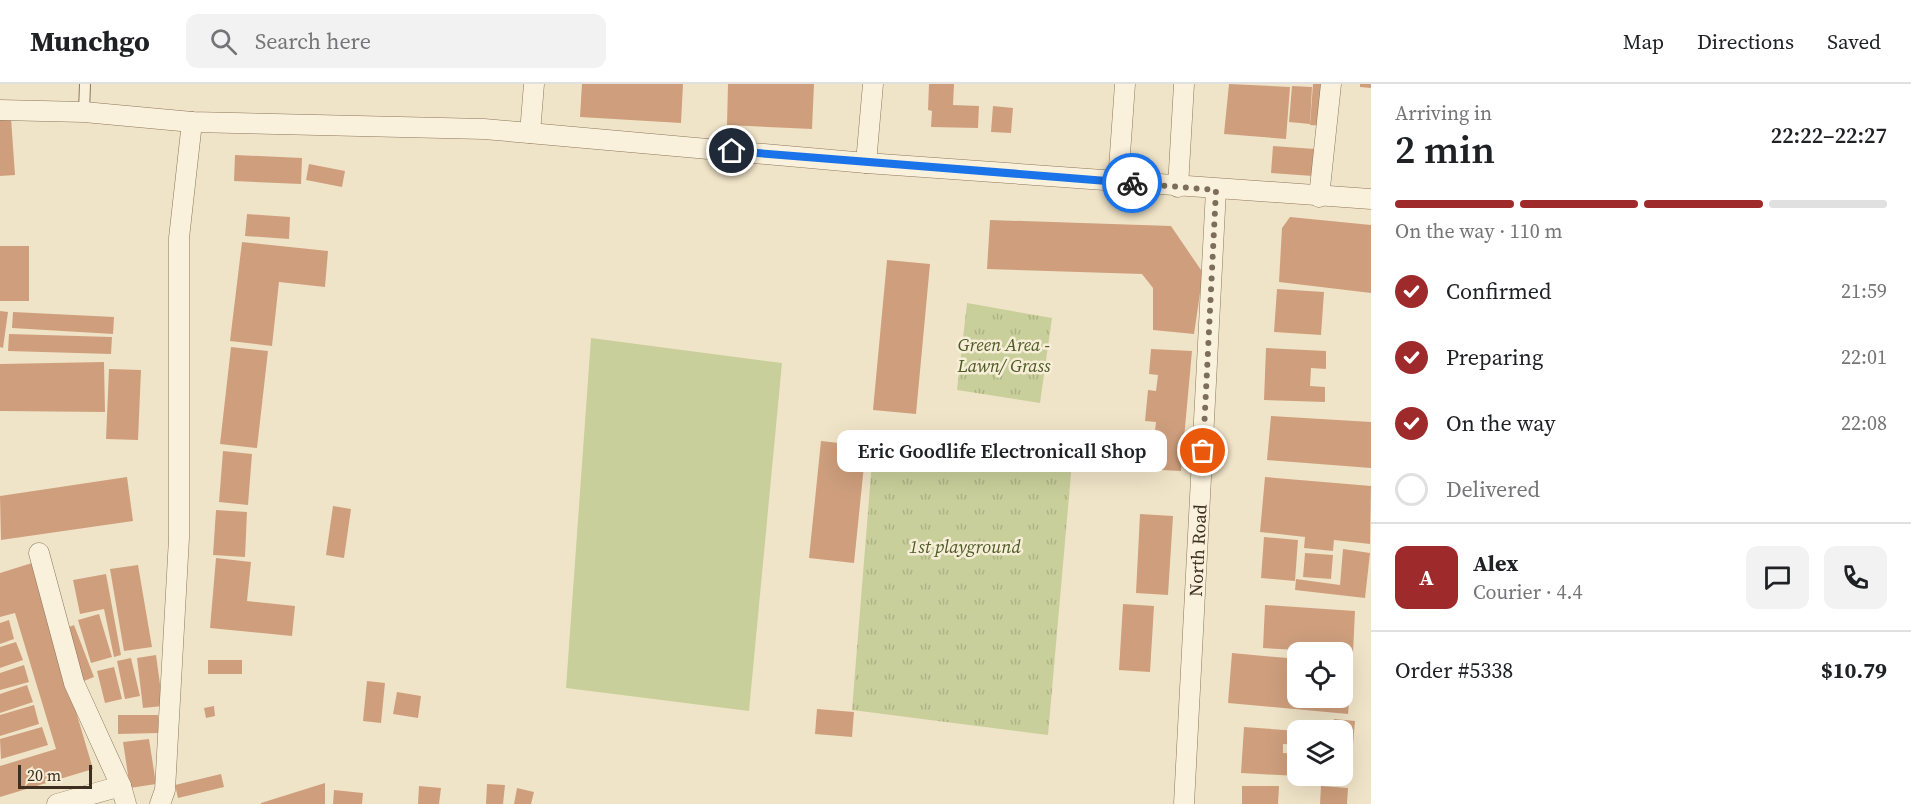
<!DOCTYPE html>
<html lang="en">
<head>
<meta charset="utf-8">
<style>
  :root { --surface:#fff; --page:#f2f2f2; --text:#202124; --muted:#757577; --line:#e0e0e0; --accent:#9e2a2b }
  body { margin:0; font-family:"Source Serif 4",serif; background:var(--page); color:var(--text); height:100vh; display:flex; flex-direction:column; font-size:22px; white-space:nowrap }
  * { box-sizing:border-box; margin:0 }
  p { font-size:20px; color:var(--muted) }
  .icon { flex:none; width:33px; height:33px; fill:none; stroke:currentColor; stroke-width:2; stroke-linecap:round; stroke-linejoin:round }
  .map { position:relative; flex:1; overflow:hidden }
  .panel { display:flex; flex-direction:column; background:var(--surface); width:540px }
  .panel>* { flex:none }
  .controls { position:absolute; left:1287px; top:558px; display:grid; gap:12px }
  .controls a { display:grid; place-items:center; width:66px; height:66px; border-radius:12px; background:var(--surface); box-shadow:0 6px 24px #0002; font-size:30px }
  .scale { position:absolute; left:18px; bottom:15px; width:74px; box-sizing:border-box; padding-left:6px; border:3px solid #3d2e20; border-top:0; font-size:16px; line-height:21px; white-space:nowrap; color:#3d2e20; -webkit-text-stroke:4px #f7eed8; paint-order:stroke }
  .pin { position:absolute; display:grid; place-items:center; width:51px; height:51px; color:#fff; margin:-26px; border:3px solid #fff; border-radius:50%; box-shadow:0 2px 6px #0007 }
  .courier { position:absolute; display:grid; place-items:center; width:60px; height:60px; margin:-30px; border:4px solid #1a73e8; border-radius:50%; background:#fff; color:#222; box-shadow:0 2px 8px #0007 }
  .bubble { position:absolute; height:42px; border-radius:12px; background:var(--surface); box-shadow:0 6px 24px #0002; font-size:20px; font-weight:600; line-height:42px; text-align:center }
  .overview em { font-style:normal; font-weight:600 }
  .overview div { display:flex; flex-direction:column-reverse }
  .overview { display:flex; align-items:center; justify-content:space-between; height:102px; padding:0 24px }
  h1 { font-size:39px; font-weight:600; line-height:45px }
  .bar { display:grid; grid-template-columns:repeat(4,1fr); gap:9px 6px; align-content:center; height:72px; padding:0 24px }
  .bar i { height:8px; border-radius:4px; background:var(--line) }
  .bar .active { background:var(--accent) }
  .bar p { grid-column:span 4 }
  .line { display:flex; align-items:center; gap:15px; padding:0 24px; border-top:2px solid var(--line) }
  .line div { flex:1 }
  .round { display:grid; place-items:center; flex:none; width:63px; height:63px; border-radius:12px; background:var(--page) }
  ol { padding:0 24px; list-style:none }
  li { display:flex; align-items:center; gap:18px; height:66px }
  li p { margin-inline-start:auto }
  li .icon { padding:6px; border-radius:50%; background:var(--accent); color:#fff; stroke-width:4 }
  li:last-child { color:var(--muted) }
  li i { width:33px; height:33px; border:3px solid var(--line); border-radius:50% }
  header { display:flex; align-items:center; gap:36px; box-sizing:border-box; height:84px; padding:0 30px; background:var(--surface); border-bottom:2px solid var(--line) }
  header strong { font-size:28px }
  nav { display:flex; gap:33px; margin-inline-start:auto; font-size:21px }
  .search { width:420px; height:54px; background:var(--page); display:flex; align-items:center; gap:15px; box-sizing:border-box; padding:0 21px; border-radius:12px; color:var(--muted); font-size:22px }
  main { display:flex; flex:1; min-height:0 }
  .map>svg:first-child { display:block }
  .grass { fill:#c9cf9b }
  .park { fill:url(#park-tufts) }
  .building { fill:#cf9f7d }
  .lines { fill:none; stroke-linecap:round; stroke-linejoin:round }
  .lane-casing { stroke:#8d765c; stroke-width:12 }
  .street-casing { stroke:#8d765c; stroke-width:21 }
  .lane { stroke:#faf1dc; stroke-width:10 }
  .street { stroke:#faf1dc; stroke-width:20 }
  .done { stroke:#7c6e5b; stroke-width:6; stroke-dasharray:0 10.8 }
  .route { stroke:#1a73e8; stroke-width:8 }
  .labels { text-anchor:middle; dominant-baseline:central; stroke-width:5; stroke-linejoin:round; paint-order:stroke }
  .park-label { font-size:18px; font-style:italic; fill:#4d5a26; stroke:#f7eed8 }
  .street-label { font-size:18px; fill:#3d2e20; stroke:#f7eed8 }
</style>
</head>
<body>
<header>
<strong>Munchgo</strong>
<div class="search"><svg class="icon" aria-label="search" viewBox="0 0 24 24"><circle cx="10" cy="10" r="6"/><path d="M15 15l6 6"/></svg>Search here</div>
<nav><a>Map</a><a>Directions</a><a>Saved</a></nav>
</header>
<main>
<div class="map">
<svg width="1371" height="720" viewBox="0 0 1371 720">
  <defs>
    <pattern id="park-tufts" width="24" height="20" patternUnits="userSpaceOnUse" patternTransform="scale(1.5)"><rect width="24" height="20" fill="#c9cf9b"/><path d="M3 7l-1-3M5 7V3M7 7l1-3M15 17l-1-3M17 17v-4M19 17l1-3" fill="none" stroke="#aeb285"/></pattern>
  </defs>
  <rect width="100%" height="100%" fill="#f0e4c8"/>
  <path class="grass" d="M 591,254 L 782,279 L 749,627 L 566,604 Z"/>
  <g class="park">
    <path d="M 967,219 L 1052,234 L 1040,319 L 957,306 Z"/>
    <path d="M 874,353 L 1073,367 L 1048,651 L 852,626 Z"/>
  </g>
  <g class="building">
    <path d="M 582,0 L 683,0 L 681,39 L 580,33 Z"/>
    <path d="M 728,0 L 814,0 L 812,45 L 727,41 Z"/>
    <path d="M 929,0 L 954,0 L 953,21 L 979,22 L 978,44 L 931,43 L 932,27 L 928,26 Z"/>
    <path d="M 1229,0 L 1290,3 L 1286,55 L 1224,50 Z"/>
    <path d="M 1313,0 L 1322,0 L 1324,42 L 1310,41 Z"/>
    <path d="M 1360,0 L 1371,0 L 1371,4 L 1360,3 Z"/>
    <path d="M 1292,2 L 1312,3 L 1310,40 L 1289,38 Z"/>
    <path d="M 993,22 L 1013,24 L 1011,49 L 991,48 Z"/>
    <path d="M 11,34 L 15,91 L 0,92 L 0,35 Z"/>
    <path d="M 1273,62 L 1315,65 L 1313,92 L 1271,89 Z"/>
    <path d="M 235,71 L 302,74 L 301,100 L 234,97 Z"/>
    <path d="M 309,80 L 345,87 L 342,103 L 306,96 Z"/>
    <path d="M 247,130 L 290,133 L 289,155 L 245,152 Z"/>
    <path d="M 1290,133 L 1371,141 L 1371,209 L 1279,198 L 1282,144 Z"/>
    <path d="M 990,136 L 1171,142 L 1203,189 L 1194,250 L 1153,246 L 1153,204 L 1142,190 L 987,185 Z"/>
    <path d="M 242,158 L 328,167 L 325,203 L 279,198 L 272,262 L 230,257 Z"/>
    <rect x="0" y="162" width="29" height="55"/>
    <path d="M 887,176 L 930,180 L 916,330 L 873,326 Z"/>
    <path d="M 1277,205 L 1324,208 L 1321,251 L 1274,248 Z"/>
    <path d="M 0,227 L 8,228 L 3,264 L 0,263 Z"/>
    <path d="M 13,228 L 114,233 L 113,250 L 12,244 Z"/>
    <path d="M 9,250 L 112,253 L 111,270 L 8,267 Z"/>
    <path d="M 231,263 L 268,267 L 257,364 L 220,360 Z"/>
    <path d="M 1266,264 L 1326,267 L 1326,285 L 1311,284 L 1310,302 L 1325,303 L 1325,318 L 1264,316 Z"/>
    <path d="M 1151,265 L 1192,267 L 1181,387 L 1141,385 L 1144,355 L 1154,356 L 1156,338 L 1145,337 L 1148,306 L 1156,307 L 1158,291 L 1149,290 Z"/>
    <path d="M 104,278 L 105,328 L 0,327 L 0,280 Z"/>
    <path d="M 109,285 L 141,286 L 138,356 L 106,355 Z"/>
    <path d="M 1271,332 L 1371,338 L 1371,384 L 1267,376 Z"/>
    <path d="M 821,357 L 866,362 L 854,479 L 809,474 Z"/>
    <path d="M 223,367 L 252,370 L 248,421 L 219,418 Z"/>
    <path d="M 127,393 L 133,437 L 1,456 L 0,412 Z"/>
    <path d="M 1265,393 L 1371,402 L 1370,460 L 1334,456 L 1333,467 L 1304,464 L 1305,453 L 1260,448 Z"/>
    <path d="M 333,422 L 351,425 L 344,474 L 326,471 Z"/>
    <path d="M 216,426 L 247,428 L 245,473 L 213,471 Z"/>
    <path d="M 1140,430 L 1173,432 L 1168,511 L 1136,509 Z"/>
    <path d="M 1264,453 L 1298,456 L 1295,497 L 1261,494 Z"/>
    <path d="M 1343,465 L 1370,469 L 1365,514 L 1295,506 L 1296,495 L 1340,501 Z"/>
    <path d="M 1305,469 L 1333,471 L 1331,495 L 1303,493 Z"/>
    <path d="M 216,474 L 251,478 L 247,517 L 295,522 L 292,552 L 210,544 Z"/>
    <path d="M 32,479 L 93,685 L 0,713 L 0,682 L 56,665 L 15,529 L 0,533 L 0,489 Z"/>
    <path d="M 138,481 L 152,563 L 124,567 L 110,485 Z"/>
    <path d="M 106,490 L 121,571 L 114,573 L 104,525 L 80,530 L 73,496 Z"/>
    <path d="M 1123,520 L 1154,522 L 1150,588 L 1119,586 Z"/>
    <path d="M 1265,521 L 1355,527 L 1353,569 L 1263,564 Z"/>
    <path d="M 99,530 L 112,573 L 91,579 L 78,536 Z"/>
    <path d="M 9,536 L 14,555 L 0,560 L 0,539 Z"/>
    <path d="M 74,541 L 94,593 L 84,597 L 64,545 Z"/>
    <path d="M 16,558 L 23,576 L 0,584 L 0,563 Z"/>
    <path d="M 1232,569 L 1298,575 L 1298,614 L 1342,614 L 1342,580 L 1352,581 L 1348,630 L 1228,619 Z"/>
    <path d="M 156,571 L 163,622 L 143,624 L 137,574 Z"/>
    <path d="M 131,574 L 140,612 L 125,615 L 117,577 Z"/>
    <rect x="208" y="576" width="34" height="14"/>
    <path d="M 24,581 L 29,598 L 0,606 L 0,589 Z"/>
    <path d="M 114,583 L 122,615 L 105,619 L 97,587 Z"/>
    <path d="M 367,597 L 385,599 L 381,639 L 363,637 Z"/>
    <path d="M 27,601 L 33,618 L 0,629 L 0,610 Z"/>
    <path d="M 397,608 L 421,612 L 418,634 L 393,630 Z"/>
    <path d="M 34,621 L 39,640 L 0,652 L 0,631 Z"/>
    <path d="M 214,622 L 215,632 L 206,634 L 204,624 Z"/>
    <path d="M 817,625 L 854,628 L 852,653 L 815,650 Z"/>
    <path d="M 118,631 L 158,631 L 159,649 L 118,650 Z"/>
    <path d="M 1334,635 L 1355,637 L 1352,672 L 1342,671 L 1342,646 L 1333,646 Z"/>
    <path d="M 42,643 L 48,661 L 1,675 L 0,655 Z"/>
    <path d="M 1244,643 L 1298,647 L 1298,661 L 1283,660 L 1283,669 L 1298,670 L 1298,692 L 1241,689 Z"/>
    <path d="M 149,655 L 156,700 L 130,704 L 123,658 Z"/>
    <path d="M 221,690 L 224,703 L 178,714 L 175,701 Z"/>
    <path d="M 325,699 L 325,720 L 261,720 L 261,719 Z"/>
    <path d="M 487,700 L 505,701 L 503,720 L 486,720 Z"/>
    <path d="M 419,702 L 441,704 L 439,720 L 418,720 Z"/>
    <path d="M 1242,702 L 1279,702 L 1278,720 L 1242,720 Z"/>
    <path d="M 1321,702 L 1348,704 L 1347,720 L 1320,720 Z"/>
    <path d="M 517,704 L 534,708 L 531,720 L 514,720 Z"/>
    <path d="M 334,706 L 363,709 L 362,720 L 333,720 Z"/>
  </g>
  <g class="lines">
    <defs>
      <path id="lane" d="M 84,28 L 85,0"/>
      <g id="street">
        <path d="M 0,26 L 84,28 L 192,38 L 484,45 L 866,79 L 1371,115"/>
        <path d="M 530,49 L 534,0"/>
        <path d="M 866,79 L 873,0"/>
        <path d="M 1118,98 L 1125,0"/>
        <path d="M 1178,103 L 1184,0"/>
        <path d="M 1319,113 L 1331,0"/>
        <path d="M 39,469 L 74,599 L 121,702 L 126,720"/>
        <path d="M 57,720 L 121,702"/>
        <path d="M 160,720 L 165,706 L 179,454 L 179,154 L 192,38"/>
        <path id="s1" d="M 1184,720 L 1216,106"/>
      </g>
    </defs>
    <use href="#lane" class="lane-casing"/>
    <use href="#street" class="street-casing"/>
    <use href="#lane" class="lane"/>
    <use href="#street" class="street"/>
  </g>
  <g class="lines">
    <path class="done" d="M 1132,99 L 1216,106 L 1203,367"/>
    <path class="route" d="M 732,67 L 1132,99"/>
  </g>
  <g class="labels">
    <g class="park-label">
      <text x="1004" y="260">Green Area -<tspan x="1004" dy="21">Lawn/ Grass</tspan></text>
      <text x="965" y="462">1st playground</text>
    </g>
    <g class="street-label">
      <text stroke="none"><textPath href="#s1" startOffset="254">North Road</textPath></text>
    </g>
  </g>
</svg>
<div class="controls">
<a><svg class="icon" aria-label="locate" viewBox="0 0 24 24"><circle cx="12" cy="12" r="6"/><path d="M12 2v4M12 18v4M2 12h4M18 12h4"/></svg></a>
<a><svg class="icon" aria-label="layers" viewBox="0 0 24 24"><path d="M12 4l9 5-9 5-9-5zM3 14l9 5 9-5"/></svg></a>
</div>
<div class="scale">20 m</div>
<div class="pin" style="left:1203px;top:367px;background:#ea580c"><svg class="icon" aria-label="bag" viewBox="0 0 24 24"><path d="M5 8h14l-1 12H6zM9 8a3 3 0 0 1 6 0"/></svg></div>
<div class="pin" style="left:732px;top:67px;background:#1f2937"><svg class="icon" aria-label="home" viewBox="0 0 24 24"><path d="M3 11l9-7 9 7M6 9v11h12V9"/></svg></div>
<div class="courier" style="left:1132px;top:99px"><svg class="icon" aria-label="bike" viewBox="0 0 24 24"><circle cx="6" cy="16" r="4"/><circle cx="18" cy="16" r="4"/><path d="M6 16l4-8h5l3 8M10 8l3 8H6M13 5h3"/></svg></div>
<div class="bubble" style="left:837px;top:346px;width:330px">Eric Goodlife Electronicall Shop</div>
</div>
<section class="panel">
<div class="overview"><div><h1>2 min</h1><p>Arriving in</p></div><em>22:22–22:27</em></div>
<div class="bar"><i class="active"></i><i class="active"></i><i class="active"></i><i></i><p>On the way · 110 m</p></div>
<ol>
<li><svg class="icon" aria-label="check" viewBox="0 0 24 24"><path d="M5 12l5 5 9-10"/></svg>Confirmed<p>21:59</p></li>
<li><svg class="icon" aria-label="check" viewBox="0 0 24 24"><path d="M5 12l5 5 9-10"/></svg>Preparing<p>22:01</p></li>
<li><svg class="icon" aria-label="check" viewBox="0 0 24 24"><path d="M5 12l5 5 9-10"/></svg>On the way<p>22:08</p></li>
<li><i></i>Delivered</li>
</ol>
<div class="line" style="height:108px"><b class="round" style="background:var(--accent);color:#fff">A</b><div><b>Alex</b><p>Courier · 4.4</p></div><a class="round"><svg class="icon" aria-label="chat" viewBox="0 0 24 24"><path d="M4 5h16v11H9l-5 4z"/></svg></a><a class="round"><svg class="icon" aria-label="phone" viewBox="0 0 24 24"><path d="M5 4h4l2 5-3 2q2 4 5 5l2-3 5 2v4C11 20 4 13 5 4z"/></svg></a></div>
<div class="line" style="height:78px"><div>Order #5338</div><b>$10.79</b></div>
</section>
</main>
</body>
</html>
